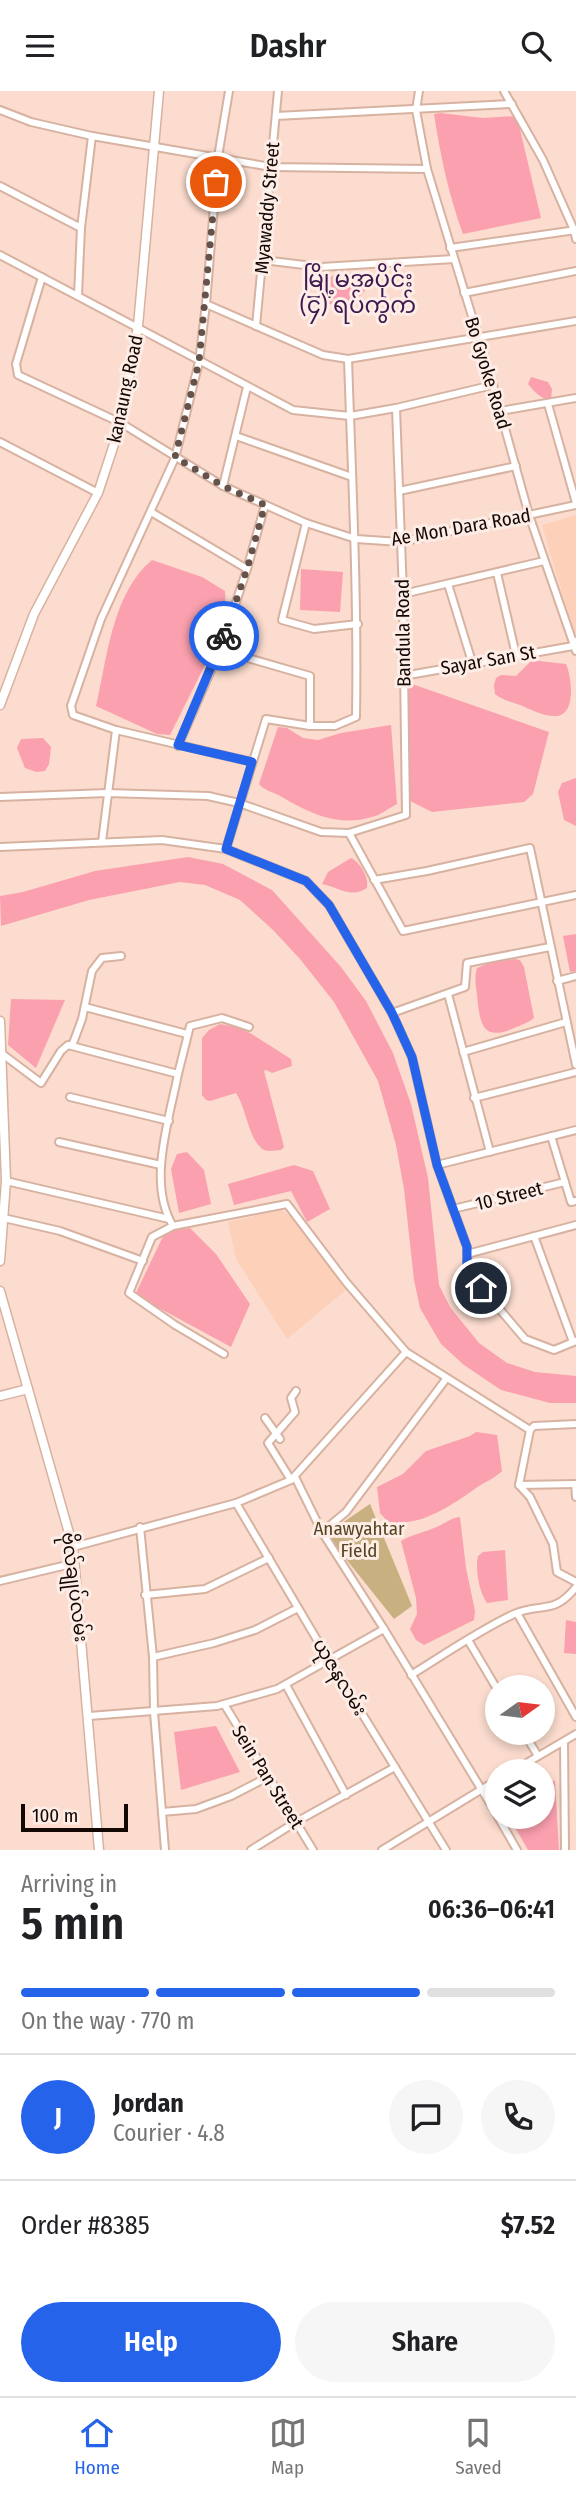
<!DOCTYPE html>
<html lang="en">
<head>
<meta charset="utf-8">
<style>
  :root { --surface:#fff; --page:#f6f6f6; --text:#202124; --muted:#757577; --line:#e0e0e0; --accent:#2563eb }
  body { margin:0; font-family:"Fira Sans Condensed","Noto Sans Myanmar",sans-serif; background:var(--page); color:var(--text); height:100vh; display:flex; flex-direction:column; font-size:26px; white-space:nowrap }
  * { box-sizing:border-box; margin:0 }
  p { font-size:23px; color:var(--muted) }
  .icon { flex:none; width:38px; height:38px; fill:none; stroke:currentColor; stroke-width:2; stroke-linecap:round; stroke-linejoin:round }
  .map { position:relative; height:1759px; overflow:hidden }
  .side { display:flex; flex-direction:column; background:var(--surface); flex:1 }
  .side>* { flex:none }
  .needle { width:46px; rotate:76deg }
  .fabs { position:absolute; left:485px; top:1584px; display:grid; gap:14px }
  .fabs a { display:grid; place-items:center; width:70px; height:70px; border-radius:50%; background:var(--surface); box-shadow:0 4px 10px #0003; font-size:35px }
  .scale { position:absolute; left:21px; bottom:18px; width:107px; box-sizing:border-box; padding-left:7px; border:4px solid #140804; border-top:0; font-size:19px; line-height:24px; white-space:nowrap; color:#140804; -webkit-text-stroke:5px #fdede6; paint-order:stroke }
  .pin { position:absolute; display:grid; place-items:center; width:60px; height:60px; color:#fff; margin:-30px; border:4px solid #fff; border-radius:50%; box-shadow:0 2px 7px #0007 }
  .courier { position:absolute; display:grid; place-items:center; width:70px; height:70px; margin:-35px; border:5px solid #2563eb; border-radius:50%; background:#fff; color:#222; box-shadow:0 2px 9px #0007 }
  .summary em { font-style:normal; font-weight:600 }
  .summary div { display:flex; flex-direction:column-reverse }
  .summary { display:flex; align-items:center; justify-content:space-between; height:119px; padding:0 21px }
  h1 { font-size:46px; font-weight:600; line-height:52px }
  .bar { display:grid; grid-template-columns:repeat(4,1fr); gap:10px 7px; align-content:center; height:84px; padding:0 21px }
  .bar i { height:9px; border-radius:5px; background:var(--line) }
  .bar .on { background:var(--accent) }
  .bar p { grid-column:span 4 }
  .line { display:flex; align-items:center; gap:18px; padding:0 21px; border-top:2px solid var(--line) }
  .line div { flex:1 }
  .round { display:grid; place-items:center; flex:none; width:74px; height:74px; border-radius:37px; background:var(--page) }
  .button { display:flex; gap:14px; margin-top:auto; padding:14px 21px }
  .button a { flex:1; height:80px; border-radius:42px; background:var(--accent); color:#fff; font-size:28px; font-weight:600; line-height:80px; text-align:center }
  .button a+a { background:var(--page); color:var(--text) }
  header { display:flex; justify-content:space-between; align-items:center; height:91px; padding:0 21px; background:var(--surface); font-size:32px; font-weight:600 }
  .tab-bar { display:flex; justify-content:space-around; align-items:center; height:98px; border-top:2px solid var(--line); background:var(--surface); font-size:19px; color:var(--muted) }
  .tab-bar a { display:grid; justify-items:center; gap:4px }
  .tab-bar .on { color:var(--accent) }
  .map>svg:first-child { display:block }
  .built { fill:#fdd0ba }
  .green { fill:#c9b080 }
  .water { fill:#fba0af }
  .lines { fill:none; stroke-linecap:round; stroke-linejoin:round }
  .street-casing { stroke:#d7b2a1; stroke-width:10 }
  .secondary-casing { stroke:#d7b2a1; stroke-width:11 }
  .street { stroke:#fff; stroke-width:6 }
  .secondary { stroke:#fff; stroke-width:8 }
  .done { stroke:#65524b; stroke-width:7; stroke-dasharray:0 12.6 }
  .route { stroke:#2563eb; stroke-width:9 }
  .labels { text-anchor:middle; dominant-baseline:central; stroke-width:6; stroke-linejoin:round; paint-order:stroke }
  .street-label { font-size:19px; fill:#140804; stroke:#fdede6 }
  .park-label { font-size:19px; fill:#554421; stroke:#fdede6 }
  .quarter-label { font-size:23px; fill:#3d194f; stroke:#fdede6 }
</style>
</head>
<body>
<header><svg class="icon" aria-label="menu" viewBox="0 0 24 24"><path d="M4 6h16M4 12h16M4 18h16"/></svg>Dashr<svg class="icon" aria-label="search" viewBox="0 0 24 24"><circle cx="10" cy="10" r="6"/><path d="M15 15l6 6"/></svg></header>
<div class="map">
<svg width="576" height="1759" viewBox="0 0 576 1759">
  <rect width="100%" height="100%" fill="#fbdcce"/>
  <g class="built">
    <path d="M 576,424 L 576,542 L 574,542 L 542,434 Z"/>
    <path d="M 281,1119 L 293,1127 L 346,1199 L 287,1248 L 236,1168 L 228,1131 Z"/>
  </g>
  <path class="green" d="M 370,1413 L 412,1515 L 394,1528 L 326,1443 Z"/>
  <g class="water">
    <path d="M 440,22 L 483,27 L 515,25 L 518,30 L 541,127 L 463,143 C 449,105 440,63 434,23 Z"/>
    <path d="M 358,182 L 365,186 L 366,198 C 357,212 344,214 329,213 L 322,203 L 325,188 L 338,183 Z"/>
    <path d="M 531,286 L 548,291 L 552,298 L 551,308 C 541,309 534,300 528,293 Z"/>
    <path d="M 152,469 L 202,486 L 225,500 L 226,521 L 204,576 L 170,644 L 157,643 L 96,615 C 107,568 112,502 152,469 Z"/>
    <path d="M 301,478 L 343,481 L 340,521 L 300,519 Z"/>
    <path d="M 539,570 L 566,573 C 572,587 576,623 557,625 C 544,626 532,619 520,614 C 512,611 502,609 495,603 L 494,594 L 496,587 L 501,584 L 516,585 L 530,571 Z"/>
    <path d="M 412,593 L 549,641 L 533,703 L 524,711 L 432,721 L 410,710 L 408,600 Z"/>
    <path d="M 391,634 L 397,713 C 389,717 381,724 372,726 C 339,736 310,723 282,706 C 274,701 264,700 259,693 L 278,636 L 287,637 L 303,647 L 318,649 L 341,642 Z"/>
    <path d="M 43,647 L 51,656 L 49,673 L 45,680 L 36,681 L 25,677 L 17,657 L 21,648 Z"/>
    <path d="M 576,687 L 576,735 L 564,729 L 558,701 L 562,692 Z"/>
    <path d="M 188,766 L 223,773 L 272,799 L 341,876 L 366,910 L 393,962 L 411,1013 L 428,1087 L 439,1194 L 450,1216 L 479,1252 L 507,1272 L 535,1281 L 576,1285 L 576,1312 L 550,1312 L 501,1299 L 464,1274 L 441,1253 L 420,1217 L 414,1189 L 404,1098 L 396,1054 L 378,990 L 334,911 L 300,868 L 273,839 L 240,809 L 205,794 L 180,791 L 89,809 L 1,835 L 0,805 L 23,801 L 95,780 Z"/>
    <path d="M 351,767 C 361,772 369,787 367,797 C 351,808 338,796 322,793 L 328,781 Z"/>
    <path d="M 576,843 L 576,880 L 570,881 L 563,845 Z"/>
    <path d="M 515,868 L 520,869 L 524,876 L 534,927 C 528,932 521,934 514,937 C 482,951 480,933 477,904 C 476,895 474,886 477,877 L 489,872 Z"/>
    <path d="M 11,908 L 65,909 L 36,977 L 8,954 Z"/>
    <path d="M 220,933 L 236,936 L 250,942 L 291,968 L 292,975 L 272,982 L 266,979 L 264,980 L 282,1048 L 284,1056 L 281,1059 C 275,1059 269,1061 264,1059 C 249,1051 246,1016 236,1002 L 210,1010 L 206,1009 L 202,1004 L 202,947 L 209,939 Z"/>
    <path d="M 187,1061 L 204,1079 L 211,1113 L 179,1122 L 171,1078 L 177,1063 Z"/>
    <path d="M 294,1074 L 313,1080 L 330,1118 L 307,1131 L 291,1100 L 234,1114 L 228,1093 Z"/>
    <path d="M 190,1137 L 216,1163 L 250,1213 L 231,1256 L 135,1204 L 166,1139 Z"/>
    <path d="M 476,1341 L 497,1344 L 502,1380 C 495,1387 487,1390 479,1395 C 452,1414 422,1436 388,1431 L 380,1422 L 377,1396 L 403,1383 L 426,1360 L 470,1345 Z"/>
    <path d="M 460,1426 L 466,1477 L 475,1520 L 474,1529 L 424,1554 L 416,1549 L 410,1538 L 417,1523 L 416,1507 L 401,1450 C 413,1443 426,1441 439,1435 C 447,1431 451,1427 460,1426 Z"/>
    <path d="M 505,1459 L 508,1509 L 487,1512 C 479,1501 475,1478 478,1465 L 483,1461 Z"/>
    <path d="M 566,1529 L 576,1531 L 576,1563 L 564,1562 Z"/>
    <path d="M 216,1635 L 240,1681 L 181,1699 L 174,1641 Z"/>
    <path d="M 543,1689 L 555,1690 L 559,1759 L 528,1759 L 509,1726 L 542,1726 Z"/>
  </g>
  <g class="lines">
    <defs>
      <g id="street">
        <path d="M 229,0 L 218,66 L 206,213 L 199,271 L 175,367 L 101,528 L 71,615 L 73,624 L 116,639 L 252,671"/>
        <path d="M 419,0 L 416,19 L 427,78 L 493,294 L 529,424 L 576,560"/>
        <path d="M 504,0 L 543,69 L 574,139 L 576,148"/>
        <path d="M 0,19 L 31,31 L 92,45 L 271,76 L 427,78"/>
        <path d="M 276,25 L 512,13"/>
        <path d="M 0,95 L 81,137"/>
        <path d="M 450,157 L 576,139"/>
        <path d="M 0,164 L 293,319 L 350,325 L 396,317 L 493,294"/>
        <path d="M 263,169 L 321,176 L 454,168"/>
        <path d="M 42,186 L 16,273 L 18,284 L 121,332 L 223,395 L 306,432 L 356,448 L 400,451 L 576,414"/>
        <path d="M 464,202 L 576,180"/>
        <path d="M 78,204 L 81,137 L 92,45"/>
        <path d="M 206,213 L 323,264 L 348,268 L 576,230"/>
        <path d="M 256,235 L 278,0"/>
        <path d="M 548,313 L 576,412"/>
        <path d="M 500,320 L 576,307"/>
        <path d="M 236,345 L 352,386"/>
        <path d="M 0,351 L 98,402"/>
        <path d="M 223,395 L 247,296"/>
        <path d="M 399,400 L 516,375"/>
        <path d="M 151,421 L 247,478"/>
        <path d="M 306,432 L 282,529 L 314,538 L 358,533"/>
        <path d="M 497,482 L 516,564"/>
        <path d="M 448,493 L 472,571"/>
        <path d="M 403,503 L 544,470"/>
        <path d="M 220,559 L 310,585 L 310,635"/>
        <path d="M 403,585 L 573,555 L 576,550"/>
        <path d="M 178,655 L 220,559 L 247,478 L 265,414"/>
        <path d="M 0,706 L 107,702 L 208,705 L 239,712 L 321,741 L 349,742 L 406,724 L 403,503 L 396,317"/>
        <path d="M 349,742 L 403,840 L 576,804"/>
        <path d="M 102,751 L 116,639"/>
        <path d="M 0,756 L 162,749 L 226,758 L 306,790 L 329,814 L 392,922 L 412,966 L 437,1074 L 467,1156 L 467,1180 L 525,1248 L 554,1259 L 576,1250"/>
        <path d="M 226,758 L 266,628 L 310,635 L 335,635 L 356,626 C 358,506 352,387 348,268"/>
        <path d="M 374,789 L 427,780 L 530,757 L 576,974"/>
        <path d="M 557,890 L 576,885"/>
        <path d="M 448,903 L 490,1061"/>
        <path d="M 85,916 L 187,943"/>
        <path d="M 392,922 L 465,896 L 467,872 L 550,856"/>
        <path d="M 72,955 L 82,928 L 92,880 L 102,867 L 121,865"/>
        <path d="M 463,961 L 566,931"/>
        <path d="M 1,962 L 41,992 L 61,960 L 68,954 L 178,983 C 169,1030 147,1092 173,1135 L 287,1113 L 346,1191 L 406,1261 L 530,1339"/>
        <path d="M 178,983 L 190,935 L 222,927 L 249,936"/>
        <path d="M 70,1006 L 169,1030"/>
        <path d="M 474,1007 L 576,981"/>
        <path d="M 551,1045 L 571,1111 L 576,1110"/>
        <path d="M 59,1051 L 161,1074"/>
        <path d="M 437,1074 L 576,1039"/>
        <path d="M 6,1090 L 169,1128"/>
        <path d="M 453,1118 L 565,1091"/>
        <path d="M 4,1127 L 60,1140 L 143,1170"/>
        <path d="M 173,1135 L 152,1146 L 129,1202 L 175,1234 L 224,1263"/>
        <path d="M 534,1145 L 573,1251"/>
        <path d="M 467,1163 L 576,1134"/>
        <path d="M 265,1327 L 280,1348"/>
        <path d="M 295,1386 L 322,1441 L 384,1538 L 497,1724"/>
        <path d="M 291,1389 L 268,1352 L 295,1321 L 291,1307 L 296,1300"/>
        <path d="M 575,1393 L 576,1406"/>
        <path d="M 519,1394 L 530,1406 L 553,1453 L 557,1481 L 576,1491"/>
        <path d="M 519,1394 L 530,1339 L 534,1335 L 576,1333"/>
        <path d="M 519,1394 L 576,1393"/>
        <path d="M 236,1412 L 329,1569 L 446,1759"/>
        <path d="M 140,1436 L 153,1566 L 154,1621 L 165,1759"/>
        <path d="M 322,1441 L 346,1421 L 446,1288"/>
        <path d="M 73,1456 L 236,1412 L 291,1389 L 406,1261"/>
        <path d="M 0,1490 L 75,1472"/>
        <path d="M 145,1504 L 205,1498 L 269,1467"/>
        <path d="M 517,1522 L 576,1626"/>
        <path d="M 468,1549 L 497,1598"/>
        <path d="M 153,1566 L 214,1552 L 255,1539 L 298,1517"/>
        <path d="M 411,1584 C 445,1563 478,1540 514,1523 C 541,1511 553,1525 576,1496"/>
        <path d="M 286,1594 L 346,1704"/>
        <path d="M 224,1613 L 313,1759"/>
        <path d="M 89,1625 L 217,1615 L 277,1598 L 384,1538"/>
        <path d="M 524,1642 L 538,1665"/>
        <path d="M 564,1651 L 565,1759"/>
        <path d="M 513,1680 L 576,1643"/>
        <path d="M 162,1721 L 196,1718 L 231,1705 L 268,1686"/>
        <path d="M 498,1726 L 517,1759"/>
        <path d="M 251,1759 L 296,1731 L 395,1676"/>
        <path d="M 382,1759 L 497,1689"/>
      </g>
      <g id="secondary">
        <path d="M 0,614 L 34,523 L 98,402 L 121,332 L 138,235 L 159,0"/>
        <path d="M 0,930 L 6,1090 L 0,1170"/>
        <path d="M 0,1200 L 73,1456 L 99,1759"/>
        <path d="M 0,1305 L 28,1298"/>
      </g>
    </defs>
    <use href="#street" class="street-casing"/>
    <use href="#secondary" class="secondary-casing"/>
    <use href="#street" class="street"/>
    <use href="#secondary" class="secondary"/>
  </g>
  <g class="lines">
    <path class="done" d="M 216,91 L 199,271 L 175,366 L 223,395 L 265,414 L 247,478 L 224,545"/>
    <path class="route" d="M 224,545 L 178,654 L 252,671 L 226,758 L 306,790 L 329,814 L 392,922 L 412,966 L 437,1074 L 467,1156 L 467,1180 L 481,1197"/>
  </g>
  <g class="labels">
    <g class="street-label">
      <text transform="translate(267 117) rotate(-85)">Myawaddy Street</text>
      <text transform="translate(488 282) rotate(73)">Bo Gyoke Road</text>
      <text transform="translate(125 298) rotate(-78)">kanaung Road</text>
      <text transform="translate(461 436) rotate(-10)">Ae Mon Dara Road</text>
      <text transform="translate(403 542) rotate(-91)">Bandula Road</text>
      <text transform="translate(488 569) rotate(-10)">Sayar San St</text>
      <text transform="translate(509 1105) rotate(-14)">10 Street</text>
      <text transform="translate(75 1496) rotate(83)">ဗိုလ်ချုပ်လမ်း</text>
      <text transform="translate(340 1586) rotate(59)">ယုဇနလမ်း</text>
      <text transform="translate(268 1686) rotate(58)">Sein Pan Street</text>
    </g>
    <g class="park-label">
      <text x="359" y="1437">Anawyahtar<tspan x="359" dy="22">Field</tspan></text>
    </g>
    <g class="quarter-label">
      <text x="358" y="188">မြို့မအပိုင်း<tspan x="358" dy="26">(၄) ရပ်ကွက်</tspan></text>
    </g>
  </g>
</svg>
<div class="fabs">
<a><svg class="needle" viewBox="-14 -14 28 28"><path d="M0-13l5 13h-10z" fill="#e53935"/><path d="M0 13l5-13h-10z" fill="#757577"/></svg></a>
<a><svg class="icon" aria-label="layers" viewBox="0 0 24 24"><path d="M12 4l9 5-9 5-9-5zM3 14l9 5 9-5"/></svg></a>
</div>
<div class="scale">100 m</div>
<div class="pin" style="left:216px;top:91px;background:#ea580c"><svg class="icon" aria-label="bag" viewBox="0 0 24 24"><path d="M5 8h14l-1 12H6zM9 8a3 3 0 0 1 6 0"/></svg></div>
<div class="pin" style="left:481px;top:1197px;background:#1f2937"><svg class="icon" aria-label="home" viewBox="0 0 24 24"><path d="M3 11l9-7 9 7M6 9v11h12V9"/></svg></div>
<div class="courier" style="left:224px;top:545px"><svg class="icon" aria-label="bike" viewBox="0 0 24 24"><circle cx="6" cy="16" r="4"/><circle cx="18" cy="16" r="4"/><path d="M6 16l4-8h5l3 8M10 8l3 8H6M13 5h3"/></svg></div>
</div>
<section class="side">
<div class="summary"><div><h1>5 min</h1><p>Arriving in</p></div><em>06:36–06:41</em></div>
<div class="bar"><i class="on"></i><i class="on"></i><i class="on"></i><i></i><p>On the way · 770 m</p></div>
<div class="line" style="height:126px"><b class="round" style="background:var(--accent);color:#fff">J</b><div><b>Jordan</b><p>Courier · 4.8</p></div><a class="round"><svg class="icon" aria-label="chat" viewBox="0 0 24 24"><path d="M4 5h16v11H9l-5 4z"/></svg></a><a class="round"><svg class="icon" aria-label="phone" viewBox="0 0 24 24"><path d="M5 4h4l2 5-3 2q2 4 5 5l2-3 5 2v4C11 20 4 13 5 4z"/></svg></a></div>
<div class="line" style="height:91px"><div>Order #8385</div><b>$7.52</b></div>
<div class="button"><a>Help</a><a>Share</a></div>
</section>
<nav class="tab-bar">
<a class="on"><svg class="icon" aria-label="home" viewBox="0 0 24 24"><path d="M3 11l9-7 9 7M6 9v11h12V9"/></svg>Home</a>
<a><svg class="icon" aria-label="map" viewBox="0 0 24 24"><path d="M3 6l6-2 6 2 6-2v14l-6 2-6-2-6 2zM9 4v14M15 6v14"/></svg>Map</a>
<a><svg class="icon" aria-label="saved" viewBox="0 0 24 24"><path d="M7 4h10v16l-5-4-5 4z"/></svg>Saved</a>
</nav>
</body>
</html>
